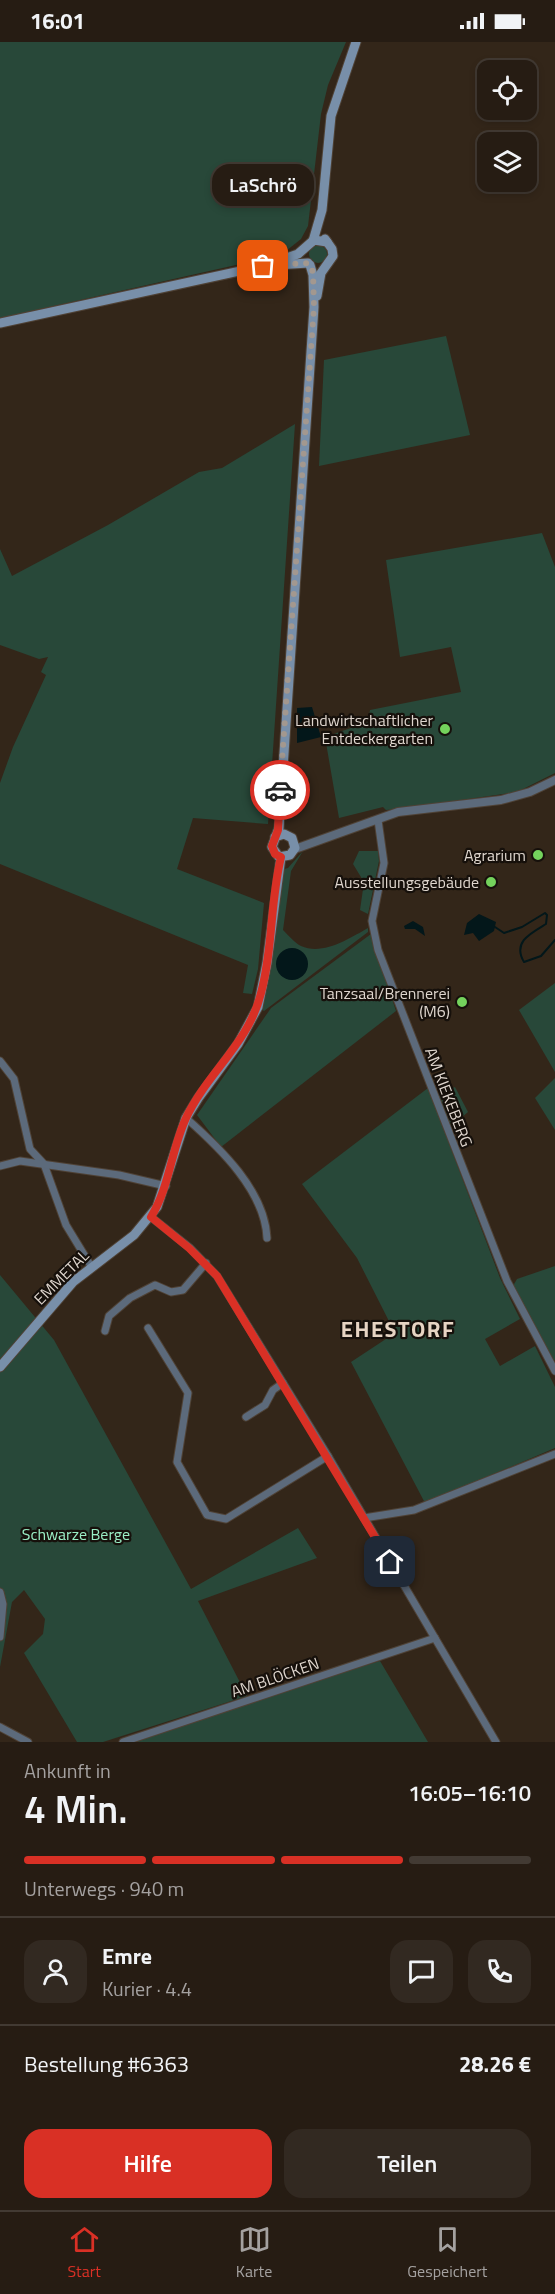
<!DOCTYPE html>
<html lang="de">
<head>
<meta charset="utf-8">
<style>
  :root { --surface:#261c13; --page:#322921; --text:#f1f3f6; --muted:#a4a1a0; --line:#423a33; --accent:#d93025 }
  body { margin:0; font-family:"Titillium Web",sans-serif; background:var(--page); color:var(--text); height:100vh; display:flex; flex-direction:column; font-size:22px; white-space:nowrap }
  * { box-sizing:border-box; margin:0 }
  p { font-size:20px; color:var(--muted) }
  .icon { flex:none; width:33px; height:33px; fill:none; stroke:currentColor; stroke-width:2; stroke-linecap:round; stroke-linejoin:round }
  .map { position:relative; height:1700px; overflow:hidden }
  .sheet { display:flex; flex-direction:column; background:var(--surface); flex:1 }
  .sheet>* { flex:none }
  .controls { position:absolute; left:477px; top:18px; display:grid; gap:12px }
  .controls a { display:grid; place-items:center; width:60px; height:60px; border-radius:12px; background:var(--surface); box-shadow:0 3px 9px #0003,0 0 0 2px var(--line); font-size:30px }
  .pin { position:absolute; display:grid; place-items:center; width:51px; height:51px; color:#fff; margin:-26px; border-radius:12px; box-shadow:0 3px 9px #0006 }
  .courier { position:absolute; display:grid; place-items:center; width:60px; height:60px; margin:-30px; border:4px solid #d93025; border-radius:50%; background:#fff; color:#222; box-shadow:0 2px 8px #0007 }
  .bubble { position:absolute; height:42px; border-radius:18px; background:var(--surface); box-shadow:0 3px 9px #0003,0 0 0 2px var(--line); font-size:20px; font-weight:600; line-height:42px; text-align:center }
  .headline em { font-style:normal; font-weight:600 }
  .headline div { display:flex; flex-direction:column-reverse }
  .headline { display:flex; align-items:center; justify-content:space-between; height:102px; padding:0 24px }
  h1 { font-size:39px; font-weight:600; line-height:45px }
  .bar { display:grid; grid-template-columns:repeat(4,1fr); gap:9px 6px; align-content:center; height:72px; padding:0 24px }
  .bar i { height:8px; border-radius:4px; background:var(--line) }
  .bar .selected { background:var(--accent) }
  .bar p { grid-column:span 4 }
  .line { display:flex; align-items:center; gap:15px; padding:0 24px; border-top:2px solid var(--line) }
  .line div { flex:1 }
  .round { display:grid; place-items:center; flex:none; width:63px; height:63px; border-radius:18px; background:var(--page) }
  .button { display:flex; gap:12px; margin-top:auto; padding:12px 24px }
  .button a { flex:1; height:69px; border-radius:18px; background:var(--accent); color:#fff; font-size:24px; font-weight:600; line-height:69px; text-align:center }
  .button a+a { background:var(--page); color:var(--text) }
  .status { display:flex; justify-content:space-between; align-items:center; height:42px; padding:0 30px; background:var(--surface); direction:ltr }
  .status svg { height:16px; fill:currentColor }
  .tab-bar { display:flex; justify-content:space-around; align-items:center; height:84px; border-top:2px solid var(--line); background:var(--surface); font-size:16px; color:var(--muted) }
  .tab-bar a { display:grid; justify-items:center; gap:3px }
  .tab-bar .selected { color:var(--accent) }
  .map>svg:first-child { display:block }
  .green { fill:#284839 }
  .water { fill:#03171a }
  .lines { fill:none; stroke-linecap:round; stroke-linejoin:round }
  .stream { stroke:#03171a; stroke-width:2 }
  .minor-casing { stroke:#4f4236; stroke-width:9 }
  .tertiary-casing { stroke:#4f4236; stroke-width:10 }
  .secondary-casing { stroke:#4f4236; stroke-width:11 }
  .minor { stroke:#5c6a7b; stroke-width:7 }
  .tertiary { stroke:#5c6a7b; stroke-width:8 }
  .secondary { stroke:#788fa9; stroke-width:9 }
  .done { stroke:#a3988f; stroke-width:6; stroke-dasharray:0 10.8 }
  .route { stroke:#d93025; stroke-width:8 }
  .poi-dot { fill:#74d25c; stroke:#16100b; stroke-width:2 }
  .labels { text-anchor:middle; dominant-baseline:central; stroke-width:4.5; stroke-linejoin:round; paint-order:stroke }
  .poi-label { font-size:16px; fill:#dfd6ce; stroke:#16100b; text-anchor:end }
  .street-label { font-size:16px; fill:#dfd6ce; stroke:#16100b }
  .park-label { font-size:16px; fill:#9aeec5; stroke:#16100b }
  .district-label { font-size:22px; font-weight:bold; letter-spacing:1.5px; fill:#e6d4c3; stroke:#16100b }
</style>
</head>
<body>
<div class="status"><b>16:01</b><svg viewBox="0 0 49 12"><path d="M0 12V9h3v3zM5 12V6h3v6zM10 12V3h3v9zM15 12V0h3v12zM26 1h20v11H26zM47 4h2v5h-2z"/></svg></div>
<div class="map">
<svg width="555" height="1700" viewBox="0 0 555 1700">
  <rect width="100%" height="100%" fill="#332619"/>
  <g class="green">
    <path d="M 0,0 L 346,0 L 328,43 L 321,72 L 308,184 L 301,197 L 281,213 L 0,276 Z"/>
    <circle cx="318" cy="212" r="9"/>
    <path d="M 446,294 L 470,393 L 319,424 L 324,318 Z"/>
    <path d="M 295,382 L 268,782 L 193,776 L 177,827 L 264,861 L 258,927 L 252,952 L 243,951 L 248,923 L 0,822 L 0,741 L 13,705 L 46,633 L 41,630 L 48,615 L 39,617 L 0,603 L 0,507 L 12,534 L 108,483 L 199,430 L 222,426 Z"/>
    <path d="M 542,491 L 555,525 L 555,731 L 517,750 L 399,767 L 386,768 L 383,765 L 339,776 L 325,695 L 368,680 L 370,668 L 461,650 L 451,605 L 400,615 L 386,518 Z"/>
    <path d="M 303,809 L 291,829 L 283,888 C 288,893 295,901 301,904 C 323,914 350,896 368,886 L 368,890 L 264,969 L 260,966 L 284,827 L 288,826 Z"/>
    <path d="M 359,809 L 378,809 L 379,819 L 368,872 L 360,868 L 364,840 L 353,822 Z"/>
    <path d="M 371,892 L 396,969 L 221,1105 L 197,1073 L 271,966 Z"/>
    <path d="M 555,941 L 555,1030 L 519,968 Z"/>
    <path d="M 555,1036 L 555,1088 L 535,1056 Z"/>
    <path d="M 455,1045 L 468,1070 L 447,1088 L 434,1055 Z"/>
    <path d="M 428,1046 L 500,1236 L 520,1277 L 485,1297 L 500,1324 L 535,1304 L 555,1345 L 555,1406 L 425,1461 L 351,1320 L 395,1291 L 357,1216 L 302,1142 Z"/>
    <path d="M 555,1224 L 555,1318 L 552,1320 L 513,1244 L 517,1237 Z"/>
    <path d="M 0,1233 L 54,1298 L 191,1547 L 298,1486 L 317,1516 L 198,1559 L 247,1654 L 103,1700 L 77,1700 L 24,1611 L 43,1592 L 45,1577 L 24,1548 L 12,1560 L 0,1625 Z"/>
    <path d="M 380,1619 L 428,1700 L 135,1700 L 134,1698 L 289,1646 Z"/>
  </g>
  <g class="water">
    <path d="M 312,665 L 321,695 L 297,701 L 297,666 Z"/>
    <path d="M 479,872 L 496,880 L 494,889 L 479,899 L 473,891 L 464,893 L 467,881 Z"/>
    <path d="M 413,879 L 423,885 L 425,894 L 415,887 L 405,887 L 404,884 Z"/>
    <circle cx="292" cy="922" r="16"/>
  </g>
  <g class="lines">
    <path class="stream" d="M 495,885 L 504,891 L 522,885 L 545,871 L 547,873 L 546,882 C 531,891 512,900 524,920 L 541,914 L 555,898"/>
    <defs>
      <g id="minor">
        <path d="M 378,778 L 384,821 L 372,879 L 378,908 L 507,1239 L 555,1329"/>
        <path d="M 0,1019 L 14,1037 L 30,1107 L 44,1122 L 66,1183 L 91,1224"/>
        <path d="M 186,1076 C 220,1106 265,1149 267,1196"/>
        <path d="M 0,1124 L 20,1119 L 119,1133 L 166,1144"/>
        <path d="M 151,1175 L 190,1206 L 217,1234 L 328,1414 L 496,1700"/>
        <path d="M 148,1286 L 188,1351 L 177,1420 L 207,1473 L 226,1477 L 328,1414"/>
        <path d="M 105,1289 L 109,1274 L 130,1256 L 155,1243 L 171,1250 L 183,1248 L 206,1221"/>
        <path d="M 246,1375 L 265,1363 L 273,1348 L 283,1341"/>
        <path d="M 364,1476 L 414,1468 L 555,1412"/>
        <path d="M 0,1550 L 3,1562 L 0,1595"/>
        <path d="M 0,1685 L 28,1700"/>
        <path d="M 123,1700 L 435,1596"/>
      </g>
      <path id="tertiary" d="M 295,807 L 398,770 L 501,758 L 530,750 L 555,738"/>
      <g id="secondary">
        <path d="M 313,199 L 322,168 L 331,74 L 356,0"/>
        <path d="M 277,223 L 308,221"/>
        <path d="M 317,254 L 321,231 L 333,214 L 332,207 L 325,197"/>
        <path d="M 0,281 L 263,224 L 298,212 L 314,198 L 327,200"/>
        <path d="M 275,795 L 284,792 L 292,796 L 295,806 L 290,813 L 279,815 L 272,805 L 279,786 L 314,265 L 313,233 L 310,223"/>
        <path d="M 0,1325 L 73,1240 L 134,1193 L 157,1165 L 186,1076 L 199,1055 L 238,1002 L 258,965 L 267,921 L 281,815"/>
      </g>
    </defs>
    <use href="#minor" class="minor-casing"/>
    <use href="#tertiary" class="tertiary-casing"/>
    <use href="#secondary" class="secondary-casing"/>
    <use href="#minor" class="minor"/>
    <use href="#tertiary" class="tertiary"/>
    <use href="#secondary" class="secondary"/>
  </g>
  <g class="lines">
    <path class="done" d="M 263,224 L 308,221 L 313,230 L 314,265 L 280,748"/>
    <path class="route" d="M 280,748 L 278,788 L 272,804 L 275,812 L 281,815 C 270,860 273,907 261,951 C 249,1001 207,1031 186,1076 C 171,1108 170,1144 151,1175 L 189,1206 L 217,1234 L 390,1520"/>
  </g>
  <g class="poi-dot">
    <circle cx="445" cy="687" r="6"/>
    <circle cx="538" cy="813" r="6"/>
    <circle cx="491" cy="840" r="6"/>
    <circle cx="462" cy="960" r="6"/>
  </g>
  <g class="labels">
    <g class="poi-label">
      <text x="433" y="678">Landwirtschaftlicher<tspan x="433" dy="18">Entdeckergarten</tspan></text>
      <text x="526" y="813">Agrarium</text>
      <text x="479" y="840">Ausstellungsgebäude</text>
      <text x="450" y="951">Tanzsaal/Brennerei<tspan x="450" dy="18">(M6)</tspan></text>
    </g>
    <g class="street-label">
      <text transform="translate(449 1055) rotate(69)">AM KIEKEBERG</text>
      <text transform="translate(61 1235) rotate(-45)">EMMETAL</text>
      <text transform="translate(275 1635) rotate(-19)">AM BLÖCKEN</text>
    </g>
    <g class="park-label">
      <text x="76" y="1492">Schwarze Berge</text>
    </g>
    <g class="district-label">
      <text x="398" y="1287">EHESTORF</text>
    </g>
  </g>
</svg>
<div class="controls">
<a><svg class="icon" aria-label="locate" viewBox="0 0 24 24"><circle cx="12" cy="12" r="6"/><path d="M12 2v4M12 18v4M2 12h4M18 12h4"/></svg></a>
<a><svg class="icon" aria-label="layers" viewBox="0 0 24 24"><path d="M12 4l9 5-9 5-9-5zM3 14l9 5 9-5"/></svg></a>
</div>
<div class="pin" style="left:263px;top:224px;background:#ea580c"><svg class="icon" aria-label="bag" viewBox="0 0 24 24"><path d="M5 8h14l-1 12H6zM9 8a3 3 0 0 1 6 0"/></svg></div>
<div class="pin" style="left:390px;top:1520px;background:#1f2937"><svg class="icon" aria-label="home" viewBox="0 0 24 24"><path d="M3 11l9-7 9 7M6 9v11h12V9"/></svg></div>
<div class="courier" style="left:280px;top:748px"><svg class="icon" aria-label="car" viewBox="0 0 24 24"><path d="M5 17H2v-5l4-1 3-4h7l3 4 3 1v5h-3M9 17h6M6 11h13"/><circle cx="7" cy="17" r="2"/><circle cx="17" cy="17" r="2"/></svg></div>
<div class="bubble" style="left:212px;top:122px;width:102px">LaSchrö</div>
</div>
<section class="sheet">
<div class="headline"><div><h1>4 Min.</h1><p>Ankunft in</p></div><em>16:05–16:10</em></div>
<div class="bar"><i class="selected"></i><i class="selected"></i><i class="selected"></i><i></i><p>Unterwegs · 940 m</p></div>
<div class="line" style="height:108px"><a class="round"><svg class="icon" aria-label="person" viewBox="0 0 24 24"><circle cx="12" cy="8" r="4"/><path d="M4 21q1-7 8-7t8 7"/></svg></a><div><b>Emre</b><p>Kurier · 4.4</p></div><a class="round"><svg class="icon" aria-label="chat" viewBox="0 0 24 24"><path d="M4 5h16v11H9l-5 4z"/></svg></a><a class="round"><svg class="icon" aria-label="phone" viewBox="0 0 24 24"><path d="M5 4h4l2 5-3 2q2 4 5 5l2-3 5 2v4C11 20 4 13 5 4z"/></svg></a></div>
<div class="line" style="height:78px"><div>Bestellung #6363</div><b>28.26 €</b></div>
<div class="button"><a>Hilfe</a><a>Teilen</a></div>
</section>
<nav class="tab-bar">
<a class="selected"><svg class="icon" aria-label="home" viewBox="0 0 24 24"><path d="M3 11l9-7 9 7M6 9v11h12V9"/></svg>Start</a>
<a><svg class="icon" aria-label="map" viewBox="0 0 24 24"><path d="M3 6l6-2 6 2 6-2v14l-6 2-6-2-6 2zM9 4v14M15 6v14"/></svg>Karte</a>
<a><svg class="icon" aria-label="saved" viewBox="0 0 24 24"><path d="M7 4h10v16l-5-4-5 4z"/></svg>Gespeichert</a>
</nav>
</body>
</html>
